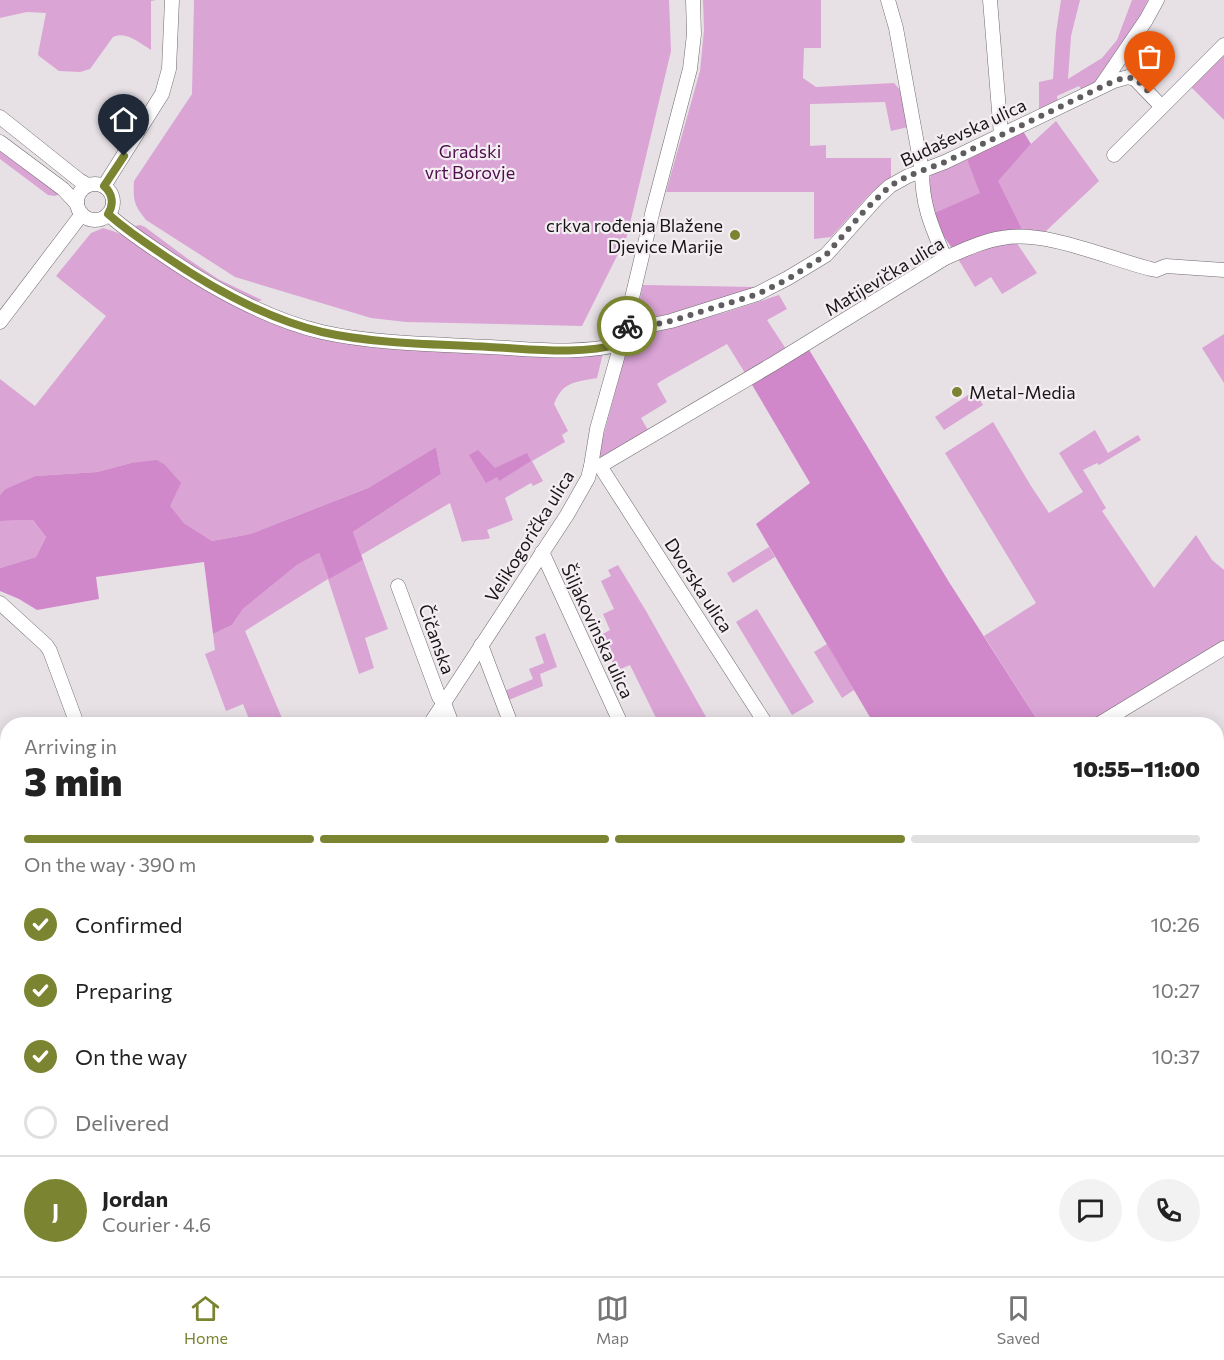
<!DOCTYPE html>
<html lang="en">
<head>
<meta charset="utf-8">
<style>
  :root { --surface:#fff; --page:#f2f2f2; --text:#222; --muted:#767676; --line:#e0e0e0; --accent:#7b8430 }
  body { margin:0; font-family:Commissioner,sans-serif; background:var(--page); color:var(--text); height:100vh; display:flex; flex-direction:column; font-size:22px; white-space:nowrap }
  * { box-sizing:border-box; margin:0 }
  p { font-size:20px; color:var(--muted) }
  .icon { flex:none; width:33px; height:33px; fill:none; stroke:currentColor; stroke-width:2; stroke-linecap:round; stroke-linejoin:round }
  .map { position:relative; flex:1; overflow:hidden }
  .sheet { position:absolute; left:0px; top:717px; width:1224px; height:560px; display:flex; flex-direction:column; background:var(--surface); border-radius:24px 24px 0 0; box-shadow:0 3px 15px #0003 }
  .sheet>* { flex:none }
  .pin { position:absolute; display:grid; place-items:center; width:51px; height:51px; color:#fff; margin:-62px -26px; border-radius:50% 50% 50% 0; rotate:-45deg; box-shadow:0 0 6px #0007 }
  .pin .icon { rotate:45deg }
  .courier { position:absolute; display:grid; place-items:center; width:60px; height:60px; margin:-30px; border:4px solid #7b8430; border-radius:50%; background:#fff; color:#222; box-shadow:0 2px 8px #0007 }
  .head em { font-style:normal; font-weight:800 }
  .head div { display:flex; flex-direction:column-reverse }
  .head { display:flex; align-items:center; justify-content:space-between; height:102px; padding:0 24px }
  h1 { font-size:39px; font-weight:800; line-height:45px }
  .bar { display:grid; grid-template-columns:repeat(4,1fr); gap:9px 6px; align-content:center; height:72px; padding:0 24px }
  .bar i { height:8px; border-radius:4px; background:var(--line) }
  .bar .active { background:var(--accent) }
  .bar p { grid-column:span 4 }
  .line { display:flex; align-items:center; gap:15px; padding:0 24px; border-top:2px solid var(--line) }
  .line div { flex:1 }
  .round { display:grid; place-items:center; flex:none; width:63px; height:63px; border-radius:32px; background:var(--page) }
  ol { padding:0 24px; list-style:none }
  li { display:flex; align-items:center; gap:18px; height:66px }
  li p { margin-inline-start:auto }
  li .icon { padding:6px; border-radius:50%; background:var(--accent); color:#fff; stroke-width:4 }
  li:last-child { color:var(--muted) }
  li i { width:33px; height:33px; border:3px solid var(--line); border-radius:50% }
  .menu { display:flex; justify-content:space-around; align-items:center; height:84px; border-top:2px solid var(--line); background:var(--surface); font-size:16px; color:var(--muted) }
  .menu a { display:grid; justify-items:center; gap:3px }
  .menu .active { color:var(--accent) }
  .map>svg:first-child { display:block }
  .green { fill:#daa4d5 }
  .forest { fill:#d188cb }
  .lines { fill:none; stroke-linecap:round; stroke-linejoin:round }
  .minor-casing { stroke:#706b6f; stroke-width:15 }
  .minor { stroke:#fff; stroke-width:14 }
  .rail { stroke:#4a484a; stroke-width:3; stroke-dasharray:10 10; stroke-linecap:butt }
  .done { stroke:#605d60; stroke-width:6; stroke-dasharray:0 10.8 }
  .route { stroke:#7b8430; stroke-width:8 }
  .poi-dot { fill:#7b8430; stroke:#f4eef3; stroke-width:2 }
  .labels { text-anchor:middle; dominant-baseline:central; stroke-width:4.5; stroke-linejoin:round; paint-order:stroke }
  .street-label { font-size:18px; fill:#181618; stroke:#f4eef3 }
  .park-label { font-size:18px; fill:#500e4d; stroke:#f4eef3 }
  .poi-label { font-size:18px; fill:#181618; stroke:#f4eef3; text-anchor:end }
</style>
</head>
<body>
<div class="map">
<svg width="1224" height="1276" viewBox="0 0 1224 1276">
  <rect width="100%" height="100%" fill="#e7e1e6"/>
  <g class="green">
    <path d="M 0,0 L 156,0 L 151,1 L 151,50 C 139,43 127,31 113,37 L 90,69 L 80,72 L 59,71 L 39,56 L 38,54 L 46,13 L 27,12 L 0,18 Z"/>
    <path d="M 194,0 L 669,0 L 671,51 L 627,236 L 582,326 L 406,322 L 371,318 L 235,277 L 146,220 C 134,205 133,201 134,181 L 192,94 Z"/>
    <path d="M 703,0 L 821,0 L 821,48 L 804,48 L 803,78 L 816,87 L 894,83 L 901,91 L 908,127 L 891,131 L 885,102 L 810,104 L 810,146 L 826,145 L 826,158 L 891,158 L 891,177 L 870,194 L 831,237 L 814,239 L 814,192 L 666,192 L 700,71 L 704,30 Z"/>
    <path d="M 1061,0 L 1080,0 L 1071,36 L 1068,79 L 1102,58 L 1117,40 L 1132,0 L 1148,0 L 1136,24 L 1100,80 L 1082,90 L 1079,86 L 1057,96 L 1058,102 L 1039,111 L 1039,82 L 1053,79 L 1056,33 Z"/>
    <path d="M 1224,52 L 1224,120 L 1191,87 Z"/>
    <path d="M 1056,121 L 1099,181 L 1045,232 L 1022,229 L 997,181 L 1031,144 Z"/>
    <path d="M 0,148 L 60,194 L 55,196 L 48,195 L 0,159 Z"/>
    <path d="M 967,160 L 981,193 L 934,213 C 929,201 927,188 931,175 Z"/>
    <path d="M 140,225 L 145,227 L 188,259 L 218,279 L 262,300 L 256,302 L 215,282 L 138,230 L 135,226 Z"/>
    <path d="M 103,228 L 113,231 L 130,238 L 311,332 L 603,353 L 597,378 C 576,382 563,381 554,404 L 568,431 L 562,435 L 565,442 L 532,461 L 543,481 L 533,486 L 531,483 L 505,498 L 513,520 L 487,530 L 490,538 C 480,541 472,539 462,542 L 450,503 L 361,555 L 353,532 L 441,474 L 436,447 L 368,488 L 250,534 L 212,541 L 184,523 L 131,463 L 97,472 L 35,476 L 5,489 L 0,495 L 0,379 L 35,406 L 106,316 L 56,276 L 91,233 Z"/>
    <path d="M 1016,242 L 1037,273 L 1002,294 L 991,277 L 975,287 L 958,259 L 978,249 Z"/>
    <path d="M 643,285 L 757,287 C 718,301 677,317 635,320 Z"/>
    <path d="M 779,295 L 787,309 L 767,320 L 786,349 L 745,373 L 727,344 L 661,381 L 657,384 L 667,402 L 641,418 L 648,430 L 600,458 L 598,456 L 631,333 C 682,327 731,311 779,295 Z"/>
    <path d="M 1224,334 L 1224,383 L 1202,348 Z"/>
    <path d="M 974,391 L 983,405 L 944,430 L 935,417 Z"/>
    <path d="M 993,422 L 1031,486 L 1049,513 L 1083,492 L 1059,453 L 1095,430 L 1108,453 L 1138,435 L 1141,440 L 1099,465 L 1097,463 L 1083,470 L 1106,508 L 1102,511 L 1154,588 L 1196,535 L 1212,560 L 1224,570 L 1224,643 L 1088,724 L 1034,724 L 1038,721 L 984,636 L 1036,603 L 945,453 Z"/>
    <path d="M 33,520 L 46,537 L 36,557 L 0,568 L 0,521 Z"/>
    <path d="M 769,547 L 775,557 L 733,583 L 727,573 Z"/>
    <path d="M 319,553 L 329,578 L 363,560 L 388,629 L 365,638 L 374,668 L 359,674 L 328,579 L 245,631 L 282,718 L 267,724 L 251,724 L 243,704 L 226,711 L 205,654 L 215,650 L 213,634 L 232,625 L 243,609 L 297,565 Z"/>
    <path d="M 618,565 L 646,611 L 710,724 L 659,724 L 630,665 L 616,671 L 601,635 L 610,630 L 603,614 L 614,609 L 601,581 L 611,576 L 608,570 Z"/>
    <path d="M 757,609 L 814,702 L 792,715 L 736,622 Z"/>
    <path d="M 545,633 L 557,667 L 540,674 L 543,686 L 506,701 L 502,692 L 533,679 L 529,669 L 544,663 L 535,637 Z"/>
    <path d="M 827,644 L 854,690 L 842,698 L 814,652 Z"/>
    <path d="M 7,882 L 7,935 L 0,936 L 0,884 Z"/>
    <path d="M 7,968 L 7,1050 L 0,1051 L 0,969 Z"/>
    <path d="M 1062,1269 L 1185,1269 L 1187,1276 L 1069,1276 Z"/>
  </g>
  <g class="forest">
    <path d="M 1023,131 L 1031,144 L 998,181 L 1022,229 L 1001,232 L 952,248 L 942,234 L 934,213 L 980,193 L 967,160 Z"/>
    <path d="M 808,348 L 949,582 L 1038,721 L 1034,724 L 874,724 L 756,524 L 810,483 L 751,383 Z"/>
    <path d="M 436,447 L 441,474 L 353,532 L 363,560 L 329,579 L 319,553 L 297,565 L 243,609 L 232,625 L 213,634 L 204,562 L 96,577 L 99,599 L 37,610 L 19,599 L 0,591 L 0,568 L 36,557 L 46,537 L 33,520 L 0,521 L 0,495 L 5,489 L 35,476 L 97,472 L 131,463 L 157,460 L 165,465 L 181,483 L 170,506 L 184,523 L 212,541 L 250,534 L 368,488 Z"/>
    <path d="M 478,450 L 495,468 L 527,453 L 531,461 L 499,481 L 497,477 L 486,483 L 469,455 Z"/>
  </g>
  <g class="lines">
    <defs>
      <g id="minor">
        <path d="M 888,0 L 896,28 L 922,171 C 922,206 932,227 945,258"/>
        <path d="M 990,0 L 1001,135"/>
        <path d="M 1101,86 L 1146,20 L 1157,0"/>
        <path d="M 0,117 L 79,180 L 88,185"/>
        <path d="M 0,142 L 63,189 L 77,204"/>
        <path d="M 1114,155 L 1224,45"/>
        <circle cx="95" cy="202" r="18"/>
        <path d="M 104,186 L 162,94 L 169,69 L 172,0"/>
        <path d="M 108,214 C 123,228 141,240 159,252 C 208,286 263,318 322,332 C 375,344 435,344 490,347 C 533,349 579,355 621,344"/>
        <path d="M 0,322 L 82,214"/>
        <path d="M 626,326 L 652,325 L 671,321 L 757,294 L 788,278 L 826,255 L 877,198 L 890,186 L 908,176 L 945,162 L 1114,81 L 1128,77 L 1135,79 L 1161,106"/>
        <path d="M 591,466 L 600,466 L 773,364 L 945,258 C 964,250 982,241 1002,238 C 1046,230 1107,258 1151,269 L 1156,270 L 1166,266 L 1224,270"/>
        <path d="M 600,466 L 766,724"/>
        <path d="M 542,552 L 621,724"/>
        <path d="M 398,586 L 439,697 L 444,703 L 452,724"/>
        <path d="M 0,603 L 46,645 L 50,651 L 77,724"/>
        <path d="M 481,645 L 511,724"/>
        <path d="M 430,724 L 567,515 L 588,478 L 591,466 L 597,429 L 621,344 L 653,210 L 690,69 L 694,34 L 693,0"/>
        <path d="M 1099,724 L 1224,648"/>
        <path d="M 146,1269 L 153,1276"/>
        <path d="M 4,1276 L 12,1269"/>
        <path d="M 73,1276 L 81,1269"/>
      </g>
    </defs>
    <use href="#minor" class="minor-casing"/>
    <use href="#minor" class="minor"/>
    <g class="rail">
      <path d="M 395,1269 L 402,1276"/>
      <path d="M 644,1276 L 651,1269"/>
    </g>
  </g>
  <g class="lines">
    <path class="done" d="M 627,326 L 652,325 L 671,321 L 758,294 L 788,279 L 826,255 L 865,210 L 890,186 L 908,176 L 945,162 L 1114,81 C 1136,74 1135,79 1150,93"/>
    <path class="route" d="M 124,156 L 104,186 C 113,194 114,204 108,214 C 124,228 141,240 159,252 C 208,286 263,318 322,332 C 374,344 436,344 489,347 C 533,349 579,355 621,344 L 627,326"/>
  </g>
  <g class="poi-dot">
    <circle cx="735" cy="235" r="6"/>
    <circle cx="957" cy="392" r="6"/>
  </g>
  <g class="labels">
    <g class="street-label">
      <text transform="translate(963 132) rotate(-25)">Budaševska ulica</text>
      <text transform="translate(884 276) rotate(-31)">Matijevička ulica</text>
      <text transform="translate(529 536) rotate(-58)">Velikogorička ulica</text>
      <text transform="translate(699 585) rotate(57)">Dvorska ulica</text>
      <text transform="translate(598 631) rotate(65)">Šiljakovinska ulica</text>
      <text transform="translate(437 639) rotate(70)">Čičanska</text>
    </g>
    <g class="park-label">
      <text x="470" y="151">Gradski<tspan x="470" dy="21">vrt Borovje</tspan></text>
    </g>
    <g class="poi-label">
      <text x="723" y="225">crkva rođenja Blažene<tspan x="723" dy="21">Djevice Marije</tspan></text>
      <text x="969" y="392" text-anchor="start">Metal-Media</text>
    </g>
  </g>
</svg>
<div class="pin" style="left:1150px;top:93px;background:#ea580c"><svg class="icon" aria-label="bag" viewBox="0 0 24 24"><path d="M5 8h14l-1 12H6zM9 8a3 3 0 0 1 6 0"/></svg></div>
<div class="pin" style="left:124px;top:156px;background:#1f2937"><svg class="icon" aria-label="home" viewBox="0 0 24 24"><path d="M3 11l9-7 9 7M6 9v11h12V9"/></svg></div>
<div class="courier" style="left:627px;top:326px"><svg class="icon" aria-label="bike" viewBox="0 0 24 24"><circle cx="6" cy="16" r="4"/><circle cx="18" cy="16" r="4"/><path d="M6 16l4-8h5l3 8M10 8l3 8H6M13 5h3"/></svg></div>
<section class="sheet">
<div class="head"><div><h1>3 min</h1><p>Arriving in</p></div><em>10:55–11:00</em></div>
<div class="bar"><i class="active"></i><i class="active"></i><i class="active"></i><i></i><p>On the way · 390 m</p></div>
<ol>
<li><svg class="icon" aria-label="check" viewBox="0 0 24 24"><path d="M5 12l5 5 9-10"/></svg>Confirmed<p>10:26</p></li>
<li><svg class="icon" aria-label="check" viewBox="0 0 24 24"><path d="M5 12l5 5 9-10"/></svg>Preparing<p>10:27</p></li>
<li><svg class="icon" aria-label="check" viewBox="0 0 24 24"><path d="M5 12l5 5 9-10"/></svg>On the way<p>10:37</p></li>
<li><i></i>Delivered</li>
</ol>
<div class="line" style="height:108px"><b class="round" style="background:var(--accent);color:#fff">J</b><div><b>Jordan</b><p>Courier · 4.6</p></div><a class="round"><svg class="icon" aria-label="chat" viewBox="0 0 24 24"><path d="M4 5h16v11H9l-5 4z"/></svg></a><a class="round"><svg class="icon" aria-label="phone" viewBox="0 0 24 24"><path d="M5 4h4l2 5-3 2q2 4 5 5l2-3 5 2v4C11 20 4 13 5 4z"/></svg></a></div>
</section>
</div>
<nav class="menu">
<a class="active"><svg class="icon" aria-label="home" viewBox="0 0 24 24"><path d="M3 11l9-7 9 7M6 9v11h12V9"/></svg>Home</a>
<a><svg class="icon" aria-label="map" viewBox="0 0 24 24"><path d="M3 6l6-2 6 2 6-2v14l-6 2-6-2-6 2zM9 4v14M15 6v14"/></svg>Map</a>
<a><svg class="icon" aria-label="saved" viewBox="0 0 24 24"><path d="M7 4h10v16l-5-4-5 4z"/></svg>Saved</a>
</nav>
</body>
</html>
